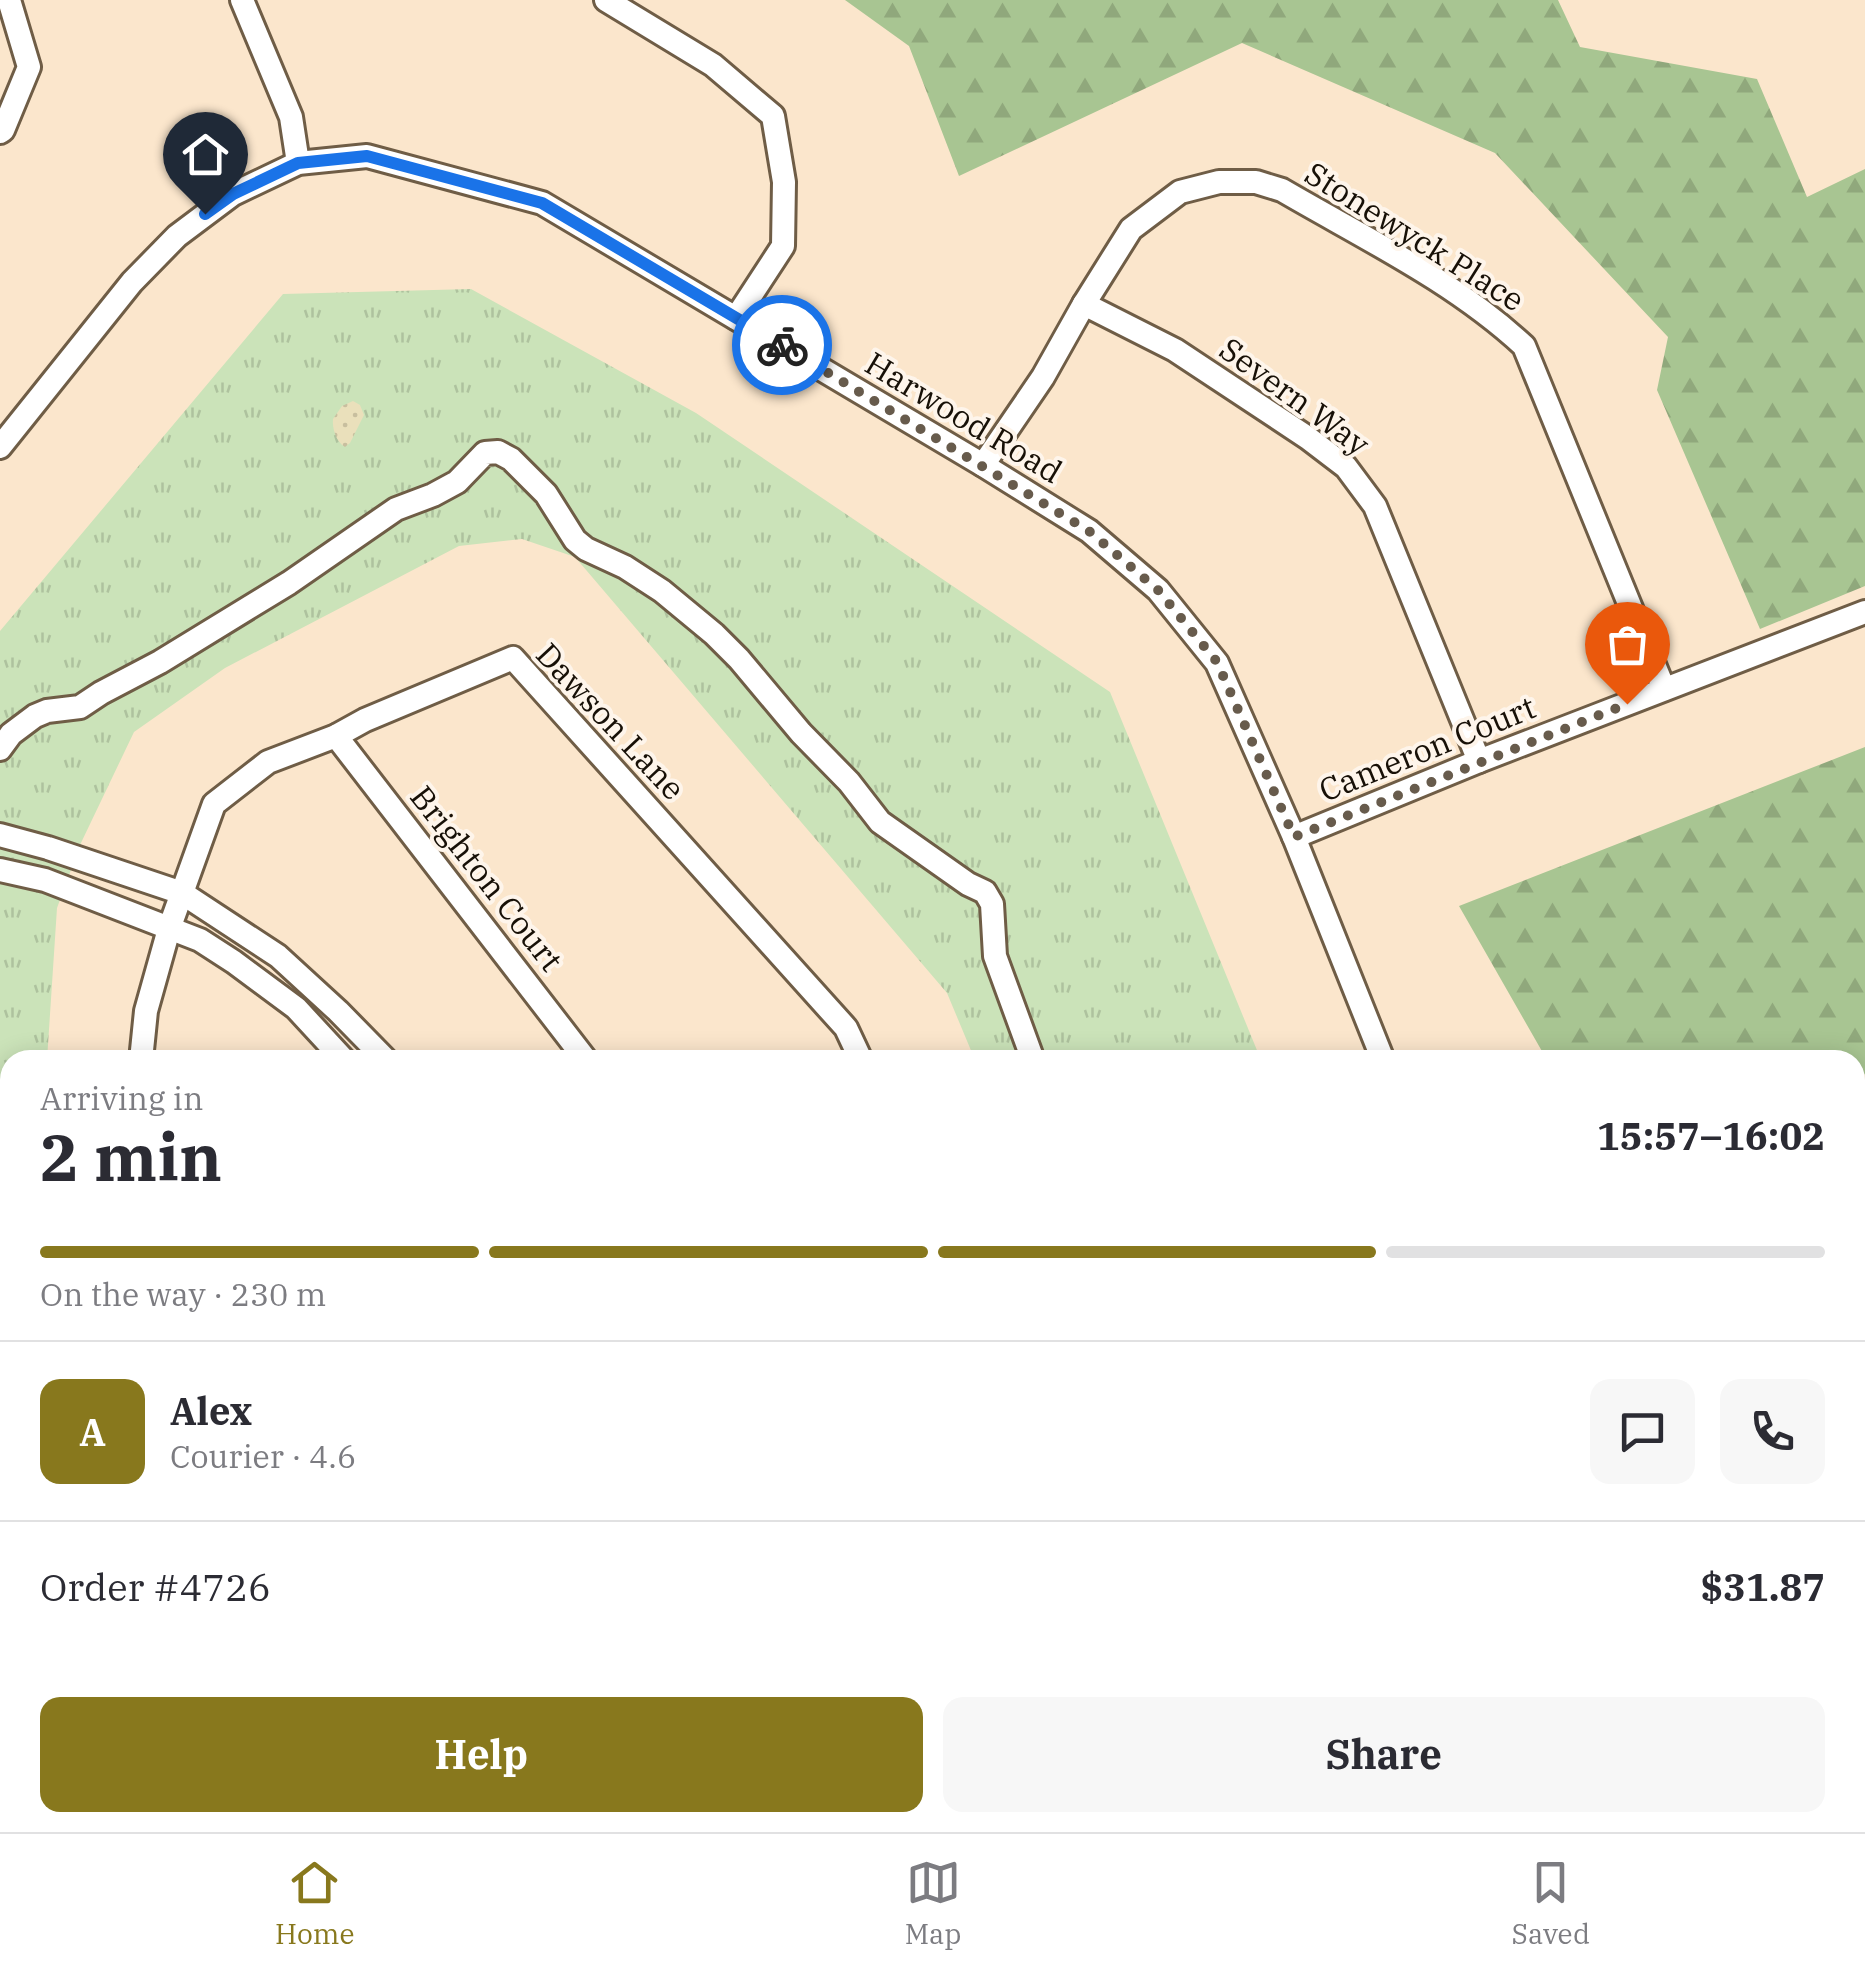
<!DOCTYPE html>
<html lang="en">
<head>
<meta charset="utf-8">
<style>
  :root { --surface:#fff; --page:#f7f7f7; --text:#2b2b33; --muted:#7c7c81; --line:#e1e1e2; --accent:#88781d }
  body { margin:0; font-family:"IBM Plex Serif",serif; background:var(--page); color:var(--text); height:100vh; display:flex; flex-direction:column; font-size:38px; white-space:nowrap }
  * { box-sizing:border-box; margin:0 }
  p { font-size:32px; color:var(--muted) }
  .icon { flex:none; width:55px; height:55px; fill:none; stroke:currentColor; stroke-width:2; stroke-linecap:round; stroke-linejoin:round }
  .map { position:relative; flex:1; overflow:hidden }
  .sheet { position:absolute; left:0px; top:1050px; width:1865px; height:782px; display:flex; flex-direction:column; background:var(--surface); border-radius:30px 30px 0 0; box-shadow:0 5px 25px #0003 }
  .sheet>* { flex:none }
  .pin { position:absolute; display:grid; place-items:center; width:85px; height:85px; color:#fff; margin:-102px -42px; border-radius:50% 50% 50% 0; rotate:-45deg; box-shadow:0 0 10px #0007 }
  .pin .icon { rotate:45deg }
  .courier { position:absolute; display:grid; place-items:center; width:100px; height:100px; margin:-50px; border:8px solid #1a73e8; border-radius:50%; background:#fff; color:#222; box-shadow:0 2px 12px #0007 }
  .overview em { font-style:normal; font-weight:800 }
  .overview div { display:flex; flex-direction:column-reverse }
  .overview { display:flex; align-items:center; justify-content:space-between; height:170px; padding:0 40px }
  h1 { font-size:65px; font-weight:800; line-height:75px }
  .bar { display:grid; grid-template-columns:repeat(4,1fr); gap:15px 10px; align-content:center; height:120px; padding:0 40px }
  .bar i { height:12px; border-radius:8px; background:var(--line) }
  .bar .active { background:var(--accent) }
  .bar p { grid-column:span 4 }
  .line { display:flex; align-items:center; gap:25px; padding:0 40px; border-top:2px solid var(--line) }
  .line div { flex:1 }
  .round { display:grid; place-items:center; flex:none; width:105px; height:105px; border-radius:20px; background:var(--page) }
  .action { display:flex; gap:20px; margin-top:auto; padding:20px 40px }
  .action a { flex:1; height:115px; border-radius:20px; background:var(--accent); color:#fff; font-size:40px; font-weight:800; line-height:115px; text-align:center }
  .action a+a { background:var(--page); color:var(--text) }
  .tabs { display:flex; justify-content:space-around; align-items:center; height:140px; border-top:2px solid var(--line); background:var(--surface); font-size:28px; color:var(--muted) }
  .tabs a { display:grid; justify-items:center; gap:5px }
  .tabs .active { color:var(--accent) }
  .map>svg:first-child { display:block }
  .grass { fill:url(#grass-tufts) }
  .forest { fill:url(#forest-firs) }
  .sand { fill:url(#sand-dots) }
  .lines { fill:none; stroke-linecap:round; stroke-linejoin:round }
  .minor-casing { stroke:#6f5d46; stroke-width:28 }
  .minor { stroke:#fff; stroke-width:22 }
  .done { stroke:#675b4c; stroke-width:10; stroke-dasharray:0 18 }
  .route { stroke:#1a73e8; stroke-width:12 }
  .labels { text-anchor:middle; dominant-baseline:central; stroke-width:8; stroke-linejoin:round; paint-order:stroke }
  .street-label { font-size:32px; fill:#171007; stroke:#fef5eb }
</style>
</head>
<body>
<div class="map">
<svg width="1865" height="1832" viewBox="0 0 1865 1832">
  <defs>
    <pattern id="grass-tufts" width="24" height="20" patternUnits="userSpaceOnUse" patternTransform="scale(2.5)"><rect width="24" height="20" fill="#cbe3b9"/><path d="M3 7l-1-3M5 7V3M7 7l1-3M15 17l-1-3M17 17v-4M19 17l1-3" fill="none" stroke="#aec29e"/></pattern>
    <pattern id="forest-firs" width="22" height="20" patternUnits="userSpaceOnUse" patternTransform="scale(2.5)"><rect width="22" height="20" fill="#a8c592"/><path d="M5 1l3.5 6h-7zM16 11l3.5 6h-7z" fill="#90a87c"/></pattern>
    <pattern id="sand-dots" width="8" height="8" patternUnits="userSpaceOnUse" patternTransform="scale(2.5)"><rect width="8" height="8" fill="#eae0bb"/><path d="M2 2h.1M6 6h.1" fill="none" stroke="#c8bf9f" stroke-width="1.8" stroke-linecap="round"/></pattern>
  </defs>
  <rect width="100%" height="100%" fill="#fbe6cc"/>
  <g class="grass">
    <path d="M 471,289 L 696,413 L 1110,692 L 1261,1060 L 975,1060 L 947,993 L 575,557 L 522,539 L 459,546 L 225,668 L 134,732 L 80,845 L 57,908 L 47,1060 L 10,1060 L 10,1822 L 58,1823 L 60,1832 L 0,1832 L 0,631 L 283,294 Z"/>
    <path d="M 1233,1823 L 1379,1823 L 1385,1832 L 1234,1832 Z"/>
  </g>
  <g class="forest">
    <path d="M 845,0 L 1558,0 L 1580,47 L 1757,79 L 1807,197 L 1865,169 L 1865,586 L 1760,629 L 1657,390 L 1668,337 L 1495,153 L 1242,43 L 959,176 L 909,46 Z"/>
    <path d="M 1865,747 L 1865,1074 L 1862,1076 L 1865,1081 L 1865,1380 L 1855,1383 L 1855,1060 L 1547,1060 L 1459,906 Z"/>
  </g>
  <path class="sand" d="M 353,401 L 360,405 L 364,415 L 350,443 L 345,447 C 336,442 332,428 333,419 L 342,406 Z"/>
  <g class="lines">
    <defs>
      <g id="minor">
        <path d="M 242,0 L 291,117 L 298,163"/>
        <path d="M 606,0 L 713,65 L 773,116 L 784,182 L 783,246 L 736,318"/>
        <path d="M 0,132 L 3,130 L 29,67 L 9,0"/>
        <path d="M 1084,304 L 1175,350 L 1308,438 L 1346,467 L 1375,506 L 1479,761"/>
        <path d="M 0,447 L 132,282 L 177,236 L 233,194 L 298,163 L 367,156 L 542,203 L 983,465 L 1089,531 L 1158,590 L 1217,663 L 1294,837 L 1383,1060"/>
        <path d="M 983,465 L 1043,377 L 1084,304 L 1131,229 L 1180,192 L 1219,182 L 1256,182 L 1282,190 C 1364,238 1454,281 1524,346 L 1664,689"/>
        <path d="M 336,736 L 586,1060"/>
        <path d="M 0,749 L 11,734 L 35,716 L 47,711 L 80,707 L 101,693 L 160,662 L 289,583 L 396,509 L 433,495 L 457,482 L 485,453 L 498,452 L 511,459 L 546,494 L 575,540 L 586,549 L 625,567 L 662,591 L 714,634 L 739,659 L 801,733 L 849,782 L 880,822 L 968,884 L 985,892 L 992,904 L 995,956 L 1033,1060"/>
        <path d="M 0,835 L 48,848 L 182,893 L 278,956 L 338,1011 L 386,1060"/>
        <path d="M 1294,837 L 1479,761 L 1865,612"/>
        <path d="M 0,870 L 45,880 L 200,940 L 234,962 L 296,1008 L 344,1060"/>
        <path d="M 141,1060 L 146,1011 L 169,929 L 214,804 L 268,762 L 336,736 L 365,720 L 513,658 L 846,1028 L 861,1060"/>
        <path d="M 1855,1483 L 1865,1509"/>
        <path d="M 1855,1644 L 1865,1640"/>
        <path d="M 152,1822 L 153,1832"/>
        <path d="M 562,1822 L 566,1832"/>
        <path d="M 710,1822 L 715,1832"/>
        <path d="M 748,1822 L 753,1832"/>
        <path d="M 914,1822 L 919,1832"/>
        <path d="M 1136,1822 L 1137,1832"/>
        <path d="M 1317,1822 L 1320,1832"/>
        <path d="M 1512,1822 L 1519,1832"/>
        <path d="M 360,1827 L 363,1822"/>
      </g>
    </defs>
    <use href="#minor" class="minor-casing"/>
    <use href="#minor" class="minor"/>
  </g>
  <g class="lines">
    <path class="done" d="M 782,345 L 1089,531 L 1158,590 L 1217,662 L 1294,837 L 1627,704"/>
    <path class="route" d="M 205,214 L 233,194 L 298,163 L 367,156 L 542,203 L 782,345"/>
  </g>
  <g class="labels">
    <g class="street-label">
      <text transform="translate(1415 236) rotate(32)">Stonewyck Place</text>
      <text transform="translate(1295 396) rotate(36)">Severn Way</text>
      <text transform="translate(964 417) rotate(31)">Harwood Road</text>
      <text transform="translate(611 721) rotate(47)">Dawson Lane</text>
      <text transform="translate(1427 748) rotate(-22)">Cameron Court</text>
      <text transform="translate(487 878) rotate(52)">Brighton Court</text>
    </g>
  </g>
</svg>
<div class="pin" style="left:1627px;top:704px;background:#ea580c"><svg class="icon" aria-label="bag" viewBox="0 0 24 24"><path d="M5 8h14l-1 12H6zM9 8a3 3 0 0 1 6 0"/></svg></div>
<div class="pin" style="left:205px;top:214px;background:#1f2937"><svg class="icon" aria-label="home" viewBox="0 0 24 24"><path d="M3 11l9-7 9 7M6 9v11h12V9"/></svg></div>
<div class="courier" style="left:782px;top:345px"><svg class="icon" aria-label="bike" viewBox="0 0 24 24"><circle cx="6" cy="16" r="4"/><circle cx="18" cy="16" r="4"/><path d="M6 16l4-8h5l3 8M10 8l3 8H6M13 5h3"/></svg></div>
<section class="sheet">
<div class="overview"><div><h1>2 min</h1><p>Arriving in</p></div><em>15:57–16:02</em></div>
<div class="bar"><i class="active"></i><i class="active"></i><i class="active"></i><i></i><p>On the way · 230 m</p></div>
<div class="line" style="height:180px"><b class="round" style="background:var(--accent);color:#fff">A</b><div><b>Alex</b><p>Courier · 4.6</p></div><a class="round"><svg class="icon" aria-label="chat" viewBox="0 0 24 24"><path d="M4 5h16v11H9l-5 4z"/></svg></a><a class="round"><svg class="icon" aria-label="phone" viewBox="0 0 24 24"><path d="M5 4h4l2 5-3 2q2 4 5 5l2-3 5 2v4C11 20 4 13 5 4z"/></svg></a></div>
<div class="line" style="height:130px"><div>Order #4726</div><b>$31.87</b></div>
<div class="action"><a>Help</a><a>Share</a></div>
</section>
</div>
<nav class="tabs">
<a class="active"><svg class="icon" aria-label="home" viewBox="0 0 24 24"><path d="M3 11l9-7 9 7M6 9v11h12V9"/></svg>Home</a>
<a><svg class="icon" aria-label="map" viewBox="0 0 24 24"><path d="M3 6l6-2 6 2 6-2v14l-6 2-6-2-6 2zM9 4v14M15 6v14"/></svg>Map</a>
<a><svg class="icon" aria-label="saved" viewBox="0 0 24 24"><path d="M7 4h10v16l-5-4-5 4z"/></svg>Saved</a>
</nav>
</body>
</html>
